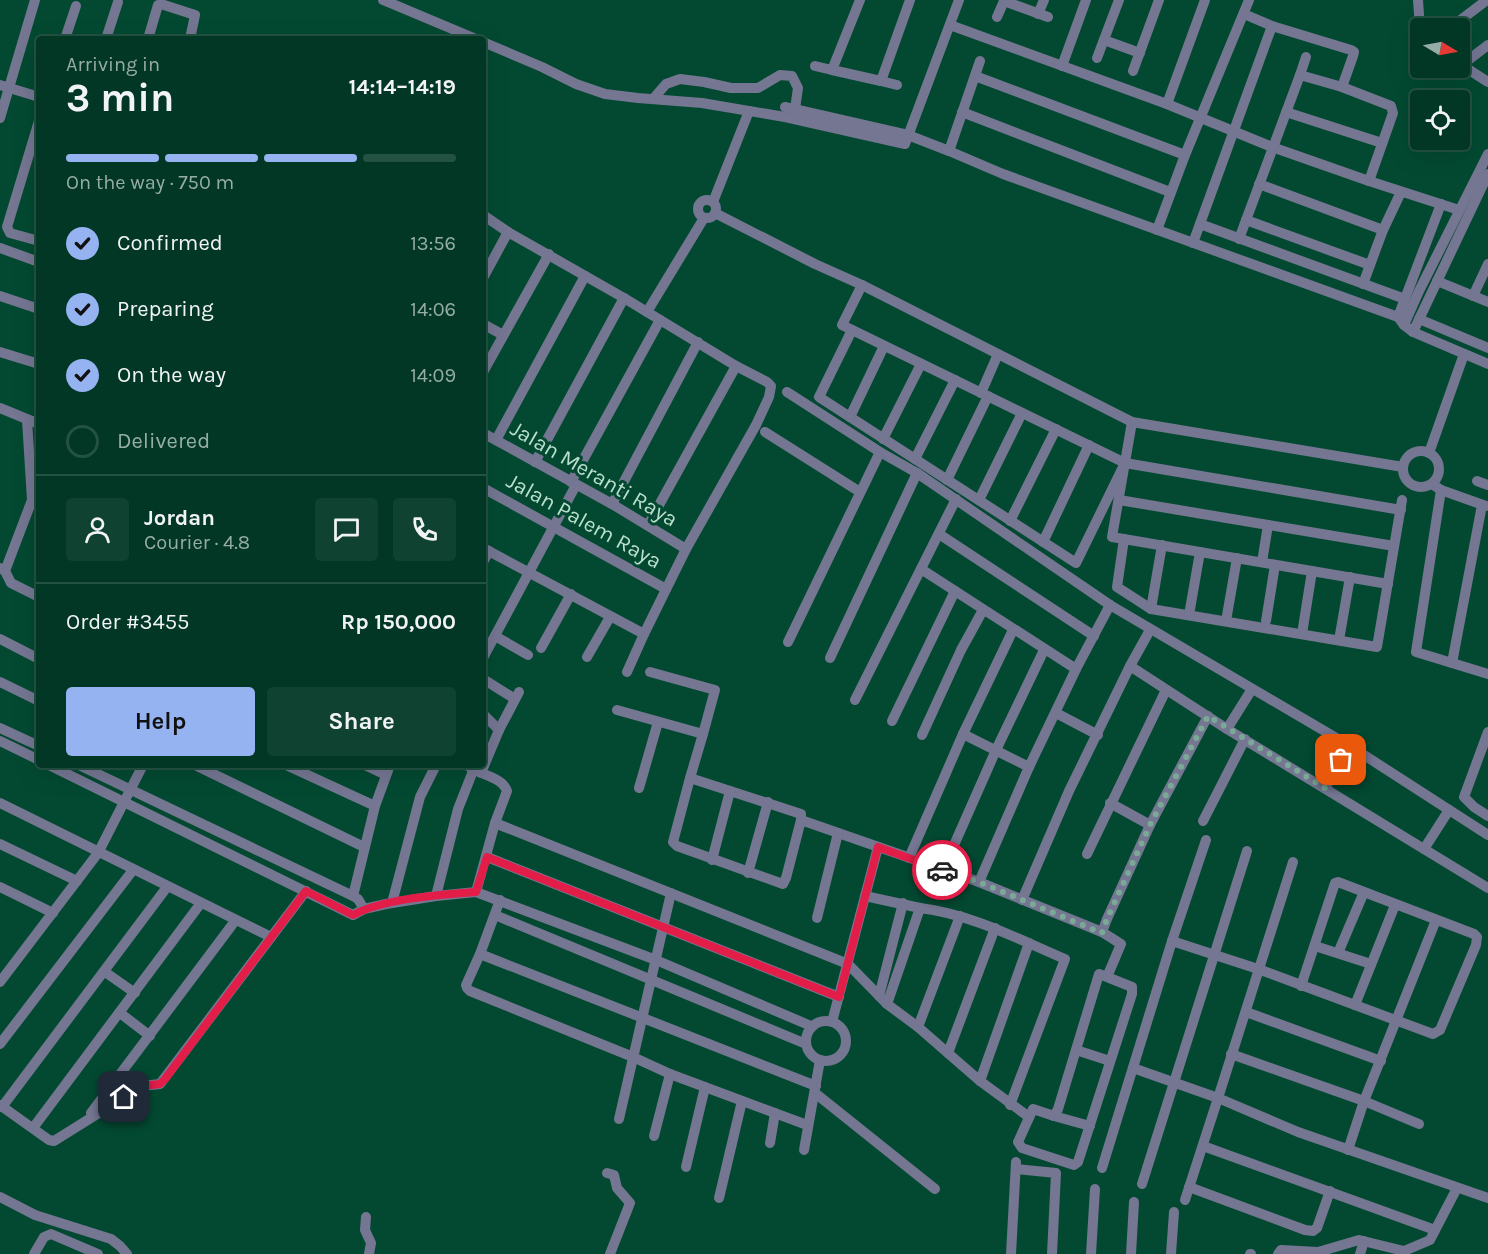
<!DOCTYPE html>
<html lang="en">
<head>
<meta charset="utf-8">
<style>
  :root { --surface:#023725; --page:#104232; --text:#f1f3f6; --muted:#96aca7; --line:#235142; --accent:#95b2f1 }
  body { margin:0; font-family:Karla,sans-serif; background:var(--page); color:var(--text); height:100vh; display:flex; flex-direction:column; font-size:22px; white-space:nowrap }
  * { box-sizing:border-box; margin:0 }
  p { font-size:20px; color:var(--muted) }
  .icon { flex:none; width:33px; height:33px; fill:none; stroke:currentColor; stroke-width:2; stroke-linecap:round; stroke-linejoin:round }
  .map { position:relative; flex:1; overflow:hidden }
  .panel { position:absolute; left:36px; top:36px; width:450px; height:732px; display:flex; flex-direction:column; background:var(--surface); border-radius:6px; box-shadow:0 6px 24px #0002,0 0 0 2px var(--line) }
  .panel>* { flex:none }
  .needle { width:39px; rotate:100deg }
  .buttons { position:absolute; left:1410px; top:18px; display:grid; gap:12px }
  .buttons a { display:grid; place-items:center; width:60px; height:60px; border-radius:6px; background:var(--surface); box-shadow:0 6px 24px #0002,0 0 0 2px var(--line); font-size:30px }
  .pin { position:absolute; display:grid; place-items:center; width:51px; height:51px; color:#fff; margin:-26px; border-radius:12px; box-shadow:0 3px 9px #0006 }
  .courier { position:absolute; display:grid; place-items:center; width:60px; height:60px; margin:-30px; border:4px solid #e11d48; border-radius:50%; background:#fff; color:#222; box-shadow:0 2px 8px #0007 }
  .head em { font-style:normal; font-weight:700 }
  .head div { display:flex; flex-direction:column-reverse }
  .head { display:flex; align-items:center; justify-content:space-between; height:102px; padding:0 30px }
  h1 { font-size:39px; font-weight:700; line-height:45px }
  .bar { display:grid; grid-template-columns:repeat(4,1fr); gap:9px 6px; align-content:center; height:72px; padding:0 30px }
  .bar i { height:8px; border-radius:4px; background:var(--line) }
  .bar .current { background:var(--accent) }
  .bar p { grid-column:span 4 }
  .line { display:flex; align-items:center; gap:15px; padding:0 30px; border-top:2px solid var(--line) }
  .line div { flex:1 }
  .round { display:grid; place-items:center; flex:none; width:63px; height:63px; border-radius:6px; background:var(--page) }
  ol { padding:0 30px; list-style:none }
  li { display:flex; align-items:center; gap:18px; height:66px }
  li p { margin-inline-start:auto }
  li .icon { padding:6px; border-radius:50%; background:var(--accent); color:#111; stroke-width:4 }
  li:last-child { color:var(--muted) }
  li i { width:33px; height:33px; border:3px solid var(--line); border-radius:50% }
  .action { display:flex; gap:12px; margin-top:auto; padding:12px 30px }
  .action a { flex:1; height:69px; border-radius:6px; background:var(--accent); color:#111; font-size:24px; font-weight:700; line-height:69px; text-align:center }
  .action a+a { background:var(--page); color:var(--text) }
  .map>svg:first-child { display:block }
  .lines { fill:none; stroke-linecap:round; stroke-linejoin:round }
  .minor { stroke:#747692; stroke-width:10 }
  .done { stroke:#7aaa96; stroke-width:6; stroke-dasharray:0 10.8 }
  .route { stroke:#e11d48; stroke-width:8 }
  .labels { text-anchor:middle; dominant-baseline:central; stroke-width:6; stroke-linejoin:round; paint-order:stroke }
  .street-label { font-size:22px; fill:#badfcc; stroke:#034931 }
</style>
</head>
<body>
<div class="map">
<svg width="1488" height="1254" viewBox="0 0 1488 1254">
  <rect width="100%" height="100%" fill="#034931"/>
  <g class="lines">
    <g class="minor">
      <path d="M 383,0 L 476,39"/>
      <path d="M 860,0 L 832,70 L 881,81 L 910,0"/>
      <path d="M 1418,0 L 1420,29"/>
      <path d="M 1038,14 L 1044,0"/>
      <path d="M 1244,14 L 1272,26 L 1351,50 L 1354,52 L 1353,56 L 1342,87"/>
      <path d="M 997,17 L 1004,1 L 1048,17"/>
      <path d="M 950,25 L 1167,104 L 1272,147 L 1369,181 L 1459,210"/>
      <path d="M 1450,28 L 1487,0"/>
      <path d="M 65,39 L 76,6"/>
      <path d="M 106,39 L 118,2"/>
      <path d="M 148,39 L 158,5 L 161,4 L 195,15 L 190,39"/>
      <path d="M 1104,40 L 1140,53"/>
      <path d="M 483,42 L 542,67 L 576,84 L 605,94 L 638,98 L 702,103 L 785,117 L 905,144 L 959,0"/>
      <path d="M 1097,58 L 1119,0"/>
      <path d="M 980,61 L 949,151 L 1003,174 L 1398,317 L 1404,325"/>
      <path d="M 1467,61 L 1488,45"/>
      <path d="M 1460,64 L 1488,82"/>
      <path d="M 815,66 L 832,70"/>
      <path d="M 1062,66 L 1086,0"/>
      <path d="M 1133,71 L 1159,0"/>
      <path d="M 1300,75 L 1306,57"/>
      <path d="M 975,76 L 1185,155"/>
      <path d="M 881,81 L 897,85"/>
      <path d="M 0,85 L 39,97"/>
      <path d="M 653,99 L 666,84 L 680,79 L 704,82 L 731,88 L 758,88 L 780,75 L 792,76 L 798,88 L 795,109"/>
      <path d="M 1167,104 L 1205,0"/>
      <path d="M 785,107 L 908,135 L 949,151"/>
      <path d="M 962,112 L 1170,192"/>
      <path d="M 1286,112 L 1382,143"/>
      <path d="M 0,118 L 35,0"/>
      <path d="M 39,121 L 7,227 L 10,233 L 39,241"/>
      <path d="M 1488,154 L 1419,291 L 1404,325 L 1413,332 L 1488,364"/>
      <path d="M 1259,184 L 1383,230"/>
      <circle cx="707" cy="209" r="9"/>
      <path d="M 713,202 L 749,111"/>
      <path d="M 715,213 L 815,264 L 862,285 L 1132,422 L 1403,467"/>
      <path d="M 483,215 L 508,232 L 624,298 L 736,366 L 767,382 L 771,386 L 769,397 L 756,425 L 686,549 L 644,634"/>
      <path d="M 1246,220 L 1370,265"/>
      <path d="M 1200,224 L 1405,299"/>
      <path d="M 1157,230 L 1185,155 L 1249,0"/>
      <path d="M 1239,239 L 1300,75 L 1342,87 L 1391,106 L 1393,113 L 1369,181"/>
      <path d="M 1193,243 L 1272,26"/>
      <path d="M 0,248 L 39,262"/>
      <path d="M 483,278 L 508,232"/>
      <path d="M 1437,281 L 1488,302"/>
      <path d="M 1363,284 L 1383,230 L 1401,192"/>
      <path d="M 862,285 L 842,325 L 1125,463 L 1401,510"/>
      <path d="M 0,296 L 39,309"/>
      <path d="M 1473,296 L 1488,264"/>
      <path d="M 647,312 L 704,218"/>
      <path d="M 1398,317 L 1441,204"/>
      <path d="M 1419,319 L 1488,348"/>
      <path d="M 483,324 L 503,335"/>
      <path d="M 852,330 L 819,397 L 1076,563 L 1125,463"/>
      <path d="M 1413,332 L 1488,174"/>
      <path d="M 0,352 L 39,364"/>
      <path d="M 483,372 L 549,254"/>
      <path d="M 787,392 L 880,452 L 917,473 L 1110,605"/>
      <path d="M 981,393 L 998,354"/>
      <path d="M 0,408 L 39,424"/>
      <path d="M 850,417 L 884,346"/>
      <path d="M 27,420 L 32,500 L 39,490"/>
      <path d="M 1132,422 L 1112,537 L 1388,584"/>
      <path d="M 765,432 L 860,492"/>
      <path d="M 483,433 L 612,504 L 686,549"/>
      <path d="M 883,439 L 921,364"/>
      <path d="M 496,440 L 585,276"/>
      <circle cx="1421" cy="469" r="18"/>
      <path d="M 1429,453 L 1464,354"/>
      <path d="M 915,459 L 955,380"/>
      <path d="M 535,462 L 624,298"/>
      <path d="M 947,480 L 988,396"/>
      <path d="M 1477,481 L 1488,485"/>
      <path d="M 571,482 L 660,320"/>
      <path d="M 1432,484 L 1441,490 L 1416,652 L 1488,674"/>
      <path d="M 483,488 L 666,589"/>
      <path d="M 1441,490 L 1486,506"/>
      <path d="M 979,500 L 1022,413"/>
      <path d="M 1119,500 L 1394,546"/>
      <path d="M 612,504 L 698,342"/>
      <path d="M 1010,521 L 1056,429"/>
      <path d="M 648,525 L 736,366"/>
      <path d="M 939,534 L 1094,636"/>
      <path d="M 1124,539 L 1117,587 L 1151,609 L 1377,647 L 1402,500"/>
      <path d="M 1043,542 L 1089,445"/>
      <path d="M 483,548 L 644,634 L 627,672"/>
      <path d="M 483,562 L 489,551"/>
      <path d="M 1262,562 L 1268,525"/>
      <path d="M 0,568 L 5,571 L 11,583 L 39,597"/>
      <path d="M 921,569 L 1076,669"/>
      <path d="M 5,571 L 32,500"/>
      <path d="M 1151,609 L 1162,545"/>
      <path d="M 1189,615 L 1200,552"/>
      <path d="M 1226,621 L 1237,558"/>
      <path d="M 1266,621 L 1275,565"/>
      <path d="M 1302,634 L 1312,571"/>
      <path d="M 495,636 L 528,655"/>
      <path d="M 0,639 L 39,659"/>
      <path d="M 1339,640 L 1350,577"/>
      <path d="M 788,642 L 880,452"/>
      <path d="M 541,648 L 571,594"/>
      <path d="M 587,657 L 610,617"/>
      <path d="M 483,658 L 576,485"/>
      <path d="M 830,658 L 917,473"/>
      <path d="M 1452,663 L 1482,505"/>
      <path d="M 1130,666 L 1227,729 L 1488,888"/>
      <path d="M 650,672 L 715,690 L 703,734"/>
      <path d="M 483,679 L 515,699"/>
      <path d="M 0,682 L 39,701"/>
      <path d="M 855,700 L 956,499"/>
      <path d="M 617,710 L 703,734 L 690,778"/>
      <path d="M 1056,713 L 1098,735"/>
      <path d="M 483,714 L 499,730"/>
      <path d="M 892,721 L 955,591"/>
      <path d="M 0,728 L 39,746"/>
      <path d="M 1227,729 L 1252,689"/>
      <path d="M 1488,732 L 1464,797 L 1474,807 L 1488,816"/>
      <path d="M 963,734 L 1029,767"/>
      <path d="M 922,735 L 961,650 L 983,610"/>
      <path d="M 0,741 L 39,760"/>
      <path d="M 49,765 L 353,915 L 364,909 L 386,904 L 436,896 L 476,892 L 656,960 L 811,1026"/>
      <path d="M 79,765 L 353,896 L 358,899 L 364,909"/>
      <path d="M 195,765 L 364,847"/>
      <path d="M 286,765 L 375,806"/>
      <path d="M 365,765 L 386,775"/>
      <path d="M 467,765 C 478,775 502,776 507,791 L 495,823 L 476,892"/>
      <path d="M 481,773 L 499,730 L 519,692"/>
      <path d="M 639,788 L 658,722"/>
      <path d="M 1325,788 L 1350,746"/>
      <path d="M 0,803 L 271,937"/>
      <path d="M 1110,803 L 1150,825"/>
      <path d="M 801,820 L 801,814 L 690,778 L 673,842 L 677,846 L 783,884 L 786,878 L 801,820 L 979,882 L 1102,932 L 1107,919 L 1150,825 L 1208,716"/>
      <path d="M 1203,821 L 1245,739"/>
      <path d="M 495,823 L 848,964 L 887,1004 L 918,1027 L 980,1081 L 1029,1117"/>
      <path d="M 0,844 L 77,881"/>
      <path d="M 1424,849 L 1449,810"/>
      <path d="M 1087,854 L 1166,690"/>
      <path d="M 487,857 L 839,997"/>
      <path d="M 909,858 L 963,734 L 1013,630"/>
      <path d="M 712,860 L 730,791"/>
      <path d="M 1293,862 L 1218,1098 L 1298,1132 L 1488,1198"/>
      <path d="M 943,870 L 996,750 L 1044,650"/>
      <path d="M 748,873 L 768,802"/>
      <path d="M 979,882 L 1029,767 L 1076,669 L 1110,605 L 1350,746 L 1488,835"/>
      <path d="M 0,887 L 53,913"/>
      <path d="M 353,896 L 375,806 L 390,765"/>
      <path d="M 436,896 L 458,809 L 473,771"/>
      <path d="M 865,896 L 920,908"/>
      <path d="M 500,900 L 480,954 L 466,985 L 467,988 L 470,991 L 633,1057 L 670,1074 L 807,1125"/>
      <path d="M 1022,900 L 1069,791 L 1130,666 L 1150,630"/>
      <path d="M 392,903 L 420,797 L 436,765"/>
      <path d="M 495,915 L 806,1044"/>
      <path d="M 817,918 L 838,833"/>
      <path d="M 1102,932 L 1121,944 L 1107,977 L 1099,974 L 1058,1109 L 1054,1116 L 1033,1109 L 1018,1142 L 1022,1148 L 1074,1165 L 1078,1162 L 1132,994 L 1132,987 L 1107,977"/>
      <path d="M 1172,941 L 1206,840"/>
      <path d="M 1315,946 L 1371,964"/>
      <path d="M 1338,953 L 1364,892"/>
      <path d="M 480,954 L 816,1086"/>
      <path d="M 105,972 L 135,993"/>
      <path d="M 0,982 L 98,853 L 143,765"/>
      <path d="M 879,996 L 903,903"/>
      <path d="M 887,1004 L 920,908 C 971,914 1018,939 1065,959 L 1010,1105"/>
      <path d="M 1355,1005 L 1395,905"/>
      <path d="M 1246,1012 L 1381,1061"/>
      <path d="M 120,1013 L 150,1036"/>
      <circle cx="826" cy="1041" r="20"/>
      <path d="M 832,1022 L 878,847"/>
      <path d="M 918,1027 L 960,916"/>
      <path d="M 0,1044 L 133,870"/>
      <path d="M 1076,1050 L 1110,1061"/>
      <path d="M 948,1053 L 995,928"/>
      <path d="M 1231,1054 L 1364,1101 L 1419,1124"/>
      <path d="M 1133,1068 L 1218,1098 L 1185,1200"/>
      <path d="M 980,1081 L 1029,943"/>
      <path d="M 815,1093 L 935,1189"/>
      <path d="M 0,1105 L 49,1140 L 54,1141 L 142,1086 L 160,1084 L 306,891"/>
      <path d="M 2,1107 L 167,887"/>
      <path d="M 91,1113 L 235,921"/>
      <path d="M 1054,1116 L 1090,1126"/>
      <path d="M 619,1119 L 671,893"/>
      <path d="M 33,1128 L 201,903"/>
      <path d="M 654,1136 L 670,1074"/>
      <path d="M 770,1143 L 775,1113"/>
      <path d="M 1203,1146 L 1435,1230"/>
      <path d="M 804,1150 L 820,1060"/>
      <path d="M 1348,1150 L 1364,1101 L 1436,920"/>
      <path d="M 686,1167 L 705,1087"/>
      <path d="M 1102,1168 L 1172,941 L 1258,969 L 1433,1034 L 1440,1030 L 1476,945 L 1477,937 L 1474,934 L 1338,882 L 1335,883 L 1301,986"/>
      <path d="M 1016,1169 L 1056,1173 L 1052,1254"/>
      <path d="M 607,1173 L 614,1175 L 617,1188 L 630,1203 L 610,1254"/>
      <path d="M 1142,1184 L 1247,851"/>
      <path d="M 1189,1187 L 1305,1230 L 1313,1231 L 1317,1228 L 1330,1191"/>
      <path d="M 0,1197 L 35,1215 L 111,1239 L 120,1246 L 127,1254"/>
      <path d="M 719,1198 L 742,1101"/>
      <path d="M 366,1217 L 365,1230 L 371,1243 L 369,1254"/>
      <path d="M 34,1254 L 44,1237 L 51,1234 L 98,1254"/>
      <path d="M 1011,1254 L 1016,1162"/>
      <path d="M 1091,1254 L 1095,1189"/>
      <path d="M 1131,1254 L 1134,1202"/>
      <path d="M 1171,1254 L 1174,1212"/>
      <path d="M 1250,1254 L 1251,1254"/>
      <path d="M 1278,1254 L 1281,1250 L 1318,1252 L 1359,1240 L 1404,1251 L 1430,1240 L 1457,1188"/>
      <path d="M 1360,1254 L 1364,1241"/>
    </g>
  </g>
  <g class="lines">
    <path class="done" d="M 942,870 L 979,882 L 1102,933 L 1107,919 L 1150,825 L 1208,716 L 1325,788 L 1341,760"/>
    <path class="route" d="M 124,1097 L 142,1086 L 160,1084 L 165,1079 L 306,891 L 353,915 C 385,898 440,895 476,892 L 487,857 L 839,997 L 878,847 L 942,870"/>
  </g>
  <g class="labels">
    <g class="street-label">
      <text transform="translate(594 474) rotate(30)">Jalan Meranti Raya</text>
      <text transform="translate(584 521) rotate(29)">Jalan Palem Raya</text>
    </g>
  </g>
</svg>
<div class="buttons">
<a><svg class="needle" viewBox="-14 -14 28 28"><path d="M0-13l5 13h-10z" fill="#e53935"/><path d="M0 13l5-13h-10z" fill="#96aca7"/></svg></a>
<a><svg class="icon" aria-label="locate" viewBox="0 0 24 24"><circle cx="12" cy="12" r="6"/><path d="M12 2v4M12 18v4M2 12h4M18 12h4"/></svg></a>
</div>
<div class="pin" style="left:1341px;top:760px;background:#ea580c"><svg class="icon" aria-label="bag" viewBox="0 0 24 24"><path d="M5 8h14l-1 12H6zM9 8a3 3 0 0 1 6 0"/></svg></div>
<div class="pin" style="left:124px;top:1097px;background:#1f2937"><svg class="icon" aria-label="home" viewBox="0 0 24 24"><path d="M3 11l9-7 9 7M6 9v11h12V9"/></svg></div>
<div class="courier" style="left:942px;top:870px"><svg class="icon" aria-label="car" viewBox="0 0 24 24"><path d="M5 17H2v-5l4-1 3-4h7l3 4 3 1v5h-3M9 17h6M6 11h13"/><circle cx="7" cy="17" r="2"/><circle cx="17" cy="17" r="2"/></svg></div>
<section class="panel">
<div class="head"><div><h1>3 min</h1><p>Arriving in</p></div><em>14:14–14:19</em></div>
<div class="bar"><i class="current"></i><i class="current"></i><i class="current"></i><i></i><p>On the way · 750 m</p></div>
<ol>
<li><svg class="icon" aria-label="check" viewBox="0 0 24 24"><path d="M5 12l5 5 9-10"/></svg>Confirmed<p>13:56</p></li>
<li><svg class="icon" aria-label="check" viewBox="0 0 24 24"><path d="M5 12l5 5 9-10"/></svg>Preparing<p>14:06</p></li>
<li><svg class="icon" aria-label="check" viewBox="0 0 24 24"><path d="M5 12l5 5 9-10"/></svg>On the way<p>14:09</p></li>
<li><i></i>Delivered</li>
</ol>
<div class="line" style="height:108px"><a class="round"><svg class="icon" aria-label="person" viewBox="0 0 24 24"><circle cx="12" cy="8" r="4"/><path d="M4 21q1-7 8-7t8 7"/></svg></a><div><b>Jordan</b><p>Courier · 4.8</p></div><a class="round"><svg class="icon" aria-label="chat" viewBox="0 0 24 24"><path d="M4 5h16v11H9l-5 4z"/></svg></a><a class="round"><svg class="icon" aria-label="phone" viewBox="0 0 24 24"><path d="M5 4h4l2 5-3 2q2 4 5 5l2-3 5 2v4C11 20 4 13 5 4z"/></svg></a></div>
<div class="line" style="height:78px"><div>Order #3455</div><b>Rp 150,000</b></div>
<div class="action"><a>Help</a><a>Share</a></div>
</section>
</div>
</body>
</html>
